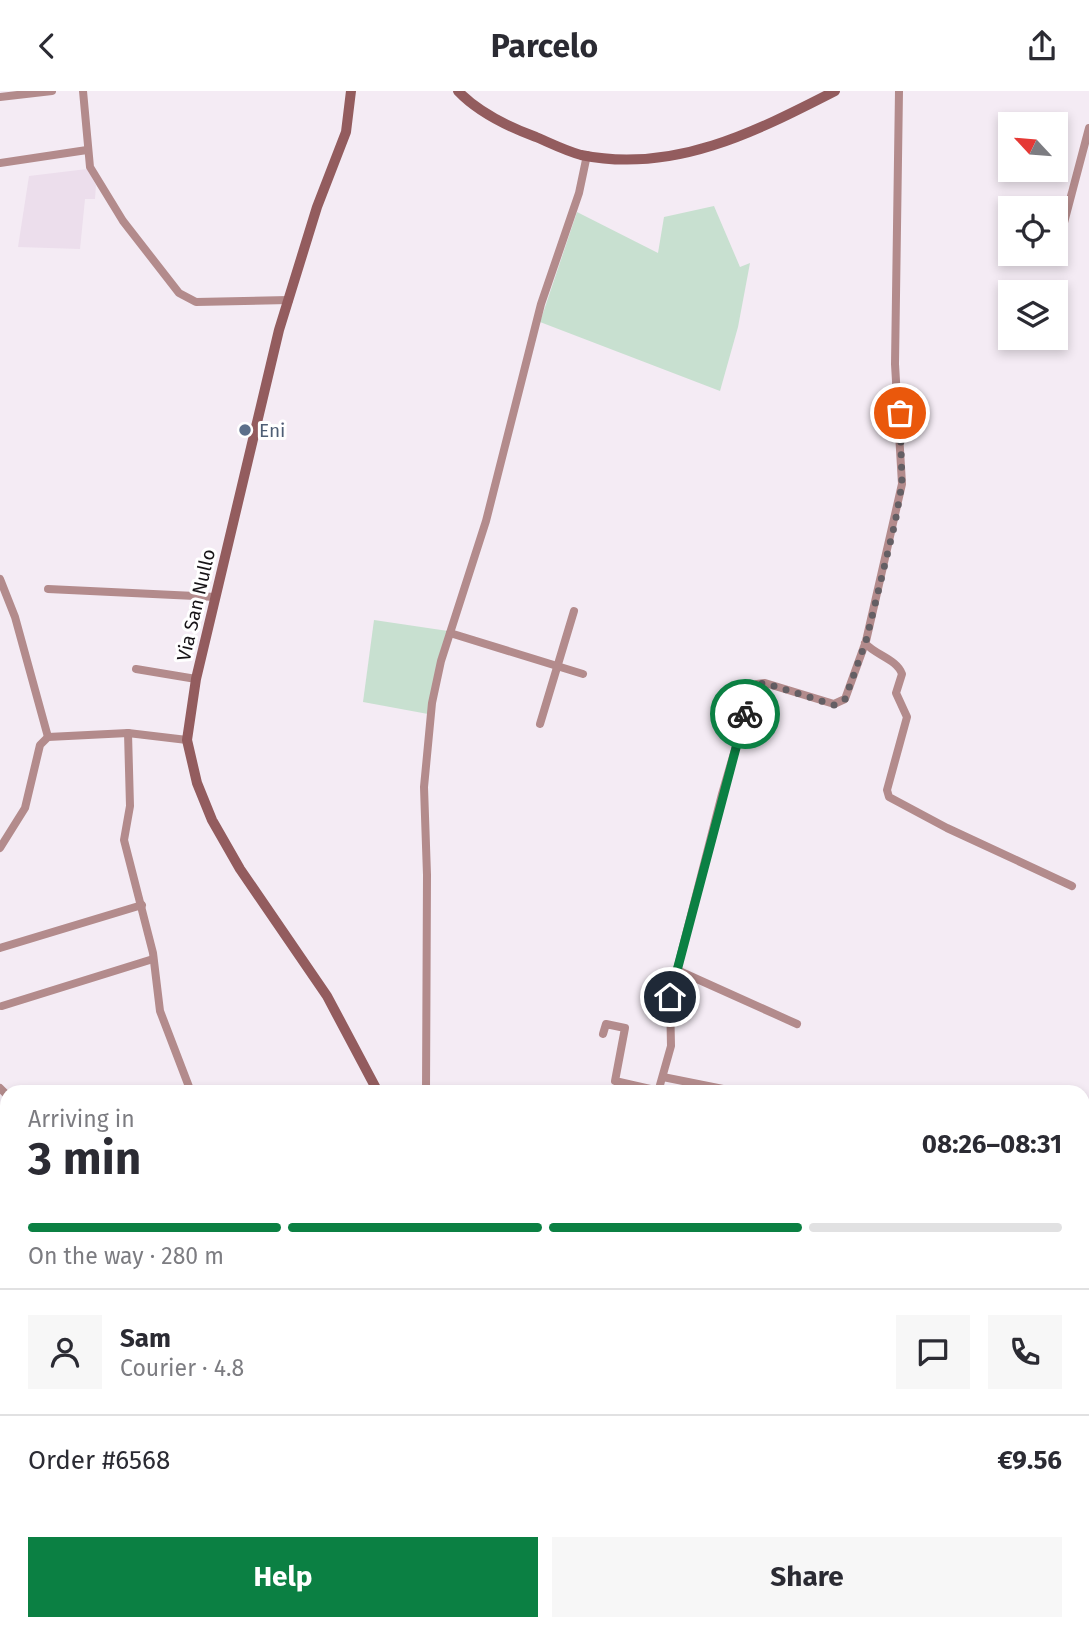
<!DOCTYPE html>
<html lang="en">
<head>
<meta charset="utf-8">
<style>
  :root { --surface:#fff; --page:#f7f7f7; --text:#2b2b33; --muted:#7c7c81; --line:#e1e1e2; --accent:#0b8043 }
  body { margin:0; font-family:"Fira Sans",sans-serif; background:var(--page); color:var(--text); height:100vh; display:flex; flex-direction:column; font-size:26px; white-space:nowrap }
  * { box-sizing:border-box; margin:0 }
  p { font-size:23px; color:var(--muted) }
  .icon { flex:none; width:38px; height:38px; fill:none; stroke:currentColor; stroke-width:2; stroke-linecap:round; stroke-linejoin:round }
  .map { position:relative; flex:1; overflow:hidden }
  .drawer { position:absolute; left:0px; top:994px; width:1090px; height:546px; display:flex; flex-direction:column; background:var(--surface); border-radius:21px 21px 0 0; box-shadow:0 4px 10px #0003 }
  .drawer>* { flex:none }
  .needle { width:46px; rotate:296deg }
  .buttons { position:absolute; left:998px; top:21px; display:grid; gap:14px }
  .buttons a { display:grid; place-items:center; width:70px; height:70px; border-radius:0px; background:var(--surface); box-shadow:0 4px 10px #0003; font-size:35px }
  .pin { position:absolute; display:grid; place-items:center; width:60px; height:60px; color:#fff; margin:-30px; border:4px solid #fff; border-radius:50%; box-shadow:0 2px 7px #0007 }
  .courier { position:absolute; display:grid; place-items:center; width:70px; height:70px; margin:-35px; border:5px solid #0b8043; border-radius:50%; background:#fff; color:#222; box-shadow:0 2px 9px #0007 }
  .headline em { font-style:normal; font-weight:700 }
  .headline div { display:flex; flex-direction:column-reverse }
  .headline { display:flex; align-items:center; justify-content:space-between; height:119px; padding:0 28px }
  h1 { font-size:46px; font-weight:700; line-height:52px }
  .bar { display:grid; grid-template-columns:repeat(4,1fr); gap:10px 7px; align-content:center; height:84px; padding:0 28px }
  .bar i { height:9px; border-radius:5px; background:var(--line) }
  .bar .on { background:var(--accent) }
  .bar p { grid-column:span 4 }
  .line { display:flex; align-items:center; gap:18px; padding:0 28px; border-top:2px solid var(--line) }
  .line div { flex:1 }
  .round { display:grid; place-items:center; flex:none; width:74px; height:74px; border-radius:0px; background:var(--page) }
  .action { display:flex; gap:14px; margin-top:auto; padding:14px 28px }
  .action a { flex:1; height:80px; border-radius:0px; background:var(--accent); color:#fff; font-size:28px; font-weight:700; line-height:80px; text-align:center }
  .action a+a { background:var(--page); color:var(--text) }
  header { display:flex; justify-content:space-between; align-items:center; height:91px; padding:0 28px; background:var(--surface); font-size:32px; font-weight:700 }
  .map>svg:first-child { display:block }
  .built { fill:#ecdeec }
  .green { fill:#c8e0d0 }
  .lines { fill:none; stroke-linecap:round; stroke-linejoin:round }
  .street { stroke:#b38b8c; stroke-width:8 }
  .secondary { stroke:#935c5e; stroke-width:10 }
  .rail { stroke:#343034; stroke-width:2; stroke-dasharray:3.5 7; stroke-linecap:butt }
  .done { stroke:#645f64; stroke-width:7; stroke-dasharray:0 12.6 }
  .route { stroke:#0b8043; stroke-width:9 }
  .service-dot { fill:#5c6f8a; stroke:#fff; stroke-width:2.5 }
  .labels { text-anchor:middle; dominant-baseline:central; stroke-width:6; stroke-linejoin:round; paint-order:stroke }
  .service-label { font-size:19px; fill:#4e5e75; stroke:#fff; text-anchor:start }
  .street-label { font-size:19px; fill:#171417; stroke:#fff }
</style>
</head>
<body>
<header><svg class="icon" aria-label="back" viewBox="0 0 24 24"><path d="M15 5l-7 7 7 7"/></svg>Parcelo<svg class="icon" aria-label="share" viewBox="0 0 24 24"><path d="M12 15V3M7 8l5-5 5 5M5 13v7h14v-7"/></svg></header>
<div class="map">
<svg width="1089" height="1540" viewBox="0 0 1089 1540">
  <rect width="100%" height="100%" fill="#f4ebf4"/>
  <path class="built" d="M 87,78 L 96,94 L 95,108 L 85,108 L 80,158 L 18,156 L 29,85 Z"/>
  <g class="green">
    <path d="M 714,115 L 740,176 L 750,172 L 738,236 L 720,300 L 540,231 L 577,121 L 658,162 L 664,126 Z"/>
    <path d="M 374,529 L 448,540 L 428,623 L 363,611 Z"/>
    <path d="M 0,1068 L 7,1069 L 7,1246 L 0,1245 Z"/>
  </g>
  <g class="lines">
    <g class="street">
      <path d="M 83,0 L 90,76 L 123,130 L 179,202 L 196,211 L 289,209"/>
      <path d="M 0,6 L 52,0"/>
      <path d="M 0,72 L 87,59"/>
      <path d="M 1056,162 L 1089,37"/>
      <path d="M 0,488 L 15,526 L 48,646"/>
      <path d="M 48,498 L 216,506"/>
      <path d="M 450,542 L 583,583"/>
      <path d="M 865,552 C 875,564 897,568 902,583 L 896,602 L 907,626 L 887,699 L 889,706 L 947,737 L 1072,795"/>
      <path d="M 136,578 L 196,588"/>
      <path d="M 540,633 L 574,520"/>
      <path d="M 128,642 L 130,715 L 124,749 L 153,862 L 160,920 L 191,1001"/>
      <path d="M 0,757 L 25,717 L 40,654 L 48,646 L 128,642 L 187,649"/>
      <path d="M 0,857 L 142,814"/>
      <path d="M 677,879 L 797,933"/>
      <path d="M 2,915 L 153,868"/>
      <path d="M 603,943 L 606,933 L 625,937 L 615,990 L 659,1000"/>
      <path d="M 663,986 L 738,1001"/>
      <path d="M 0,997 L 7,1004"/>
      <path d="M 426,1001 L 427,784 L 424,696 L 432,612 L 441,570 L 486,430 L 541,213 L 579,102 L 587,64"/>
      <path d="M 658,1001 L 671,955 L 670,906 L 722,703 L 753,597 L 757,593 L 765,592 L 834,613 L 845,608 L 866,550 L 902,393 L 895,273 L 899,0"/>
      <path d="M 1083,1391 L 1089,1392"/>
      <path d="M 905,1533 L 916,1540"/>
      <path d="M 68,1540 L 70,1533"/>
      <path d="M 841,1540 L 854,1533"/>
      <path d="M 857,1540 L 877,1533"/>
    </g>
    <g class="secondary">
      <path d="M 351,0 L 346,41 L 317,116 L 279,239 L 196,588 L 187,649 L 197,692 L 212,729 L 240,778 L 327,905 L 378,1001"/>
      <path d="M 458,0 C 478,21 509,36 536,46 C 550,52 566,60 581,64 C 673,83 755,41 835,0"/>
      <path d="M 594,1533 L 598,1540"/>
    </g>
    <path class="rail" d="M 1083,1413 L 1089,1413"/>
  </g>
  <g class="lines">
    <path class="done" d="M 745,623 L 753,597 L 757,593 L 765,592 L 834,614 L 845,608 L 866,550 L 895,432 L 902,393 L 900,322"/>
    <path class="route" d="M 670,906 L 745,623"/>
  </g>
  <circle class="service-dot" cx="245" cy="339" r="7"/>
  <g class="labels">
    <g class="service-label">
      <text x="259" y="339">Eni</text>
    </g>
    <g class="street-label">
      <text transform="translate(196 514) rotate(-77)">Via San Nullo</text>
    </g>
  </g>
</svg>
<div class="buttons">
<a><svg class="needle" viewBox="-14 -14 28 28"><path d="M0-13l5 13h-10z" fill="#e53935"/><path d="M0 13l5-13h-10z" fill="#7c7c81"/></svg></a>
<a><svg class="icon" aria-label="locate" viewBox="0 0 24 24"><circle cx="12" cy="12" r="6"/><path d="M12 2v4M12 18v4M2 12h4M18 12h4"/></svg></a>
<a><svg class="icon" aria-label="layers" viewBox="0 0 24 24"><path d="M12 4l9 5-9 5-9-5zM3 14l9 5 9-5"/></svg></a>
</div>
<div class="pin" style="left:900px;top:322px;background:#ea580c"><svg class="icon" aria-label="bag" viewBox="0 0 24 24"><path d="M5 8h14l-1 12H6zM9 8a3 3 0 0 1 6 0"/></svg></div>
<div class="pin" style="left:670px;top:906px;background:#1f2937"><svg class="icon" aria-label="home" viewBox="0 0 24 24"><path d="M3 11l9-7 9 7M6 9v11h12V9"/></svg></div>
<div class="courier" style="left:745px;top:623px"><svg class="icon" aria-label="bike" viewBox="0 0 24 24"><circle cx="6" cy="16" r="4"/><circle cx="18" cy="16" r="4"/><path d="M6 16l4-8h5l3 8M10 8l3 8H6M13 5h3"/></svg></div>
<section class="drawer">
<div class="headline"><div><h1>3 min</h1><p>Arriving in</p></div><em>08:26–08:31</em></div>
<div class="bar"><i class="on"></i><i class="on"></i><i class="on"></i><i></i><p>On the way · 280 m</p></div>
<div class="line" style="height:126px"><a class="round"><svg class="icon" aria-label="person" viewBox="0 0 24 24"><circle cx="12" cy="8" r="4"/><path d="M4 21q1-7 8-7t8 7"/></svg></a><div><b>Sam</b><p>Courier · 4.8</p></div><a class="round"><svg class="icon" aria-label="chat" viewBox="0 0 24 24"><path d="M4 5h16v11H9l-5 4z"/></svg></a><a class="round"><svg class="icon" aria-label="phone" viewBox="0 0 24 24"><path d="M5 4h4l2 5-3 2q2 4 5 5l2-3 5 2v4C11 20 4 13 5 4z"/></svg></a></div>
<div class="line" style="height:91px"><div>Order #6568</div><b>€9.56</b></div>
<div class="action"><a>Help</a><a>Share</a></div>
</section>
</div>
</body>
</html>
